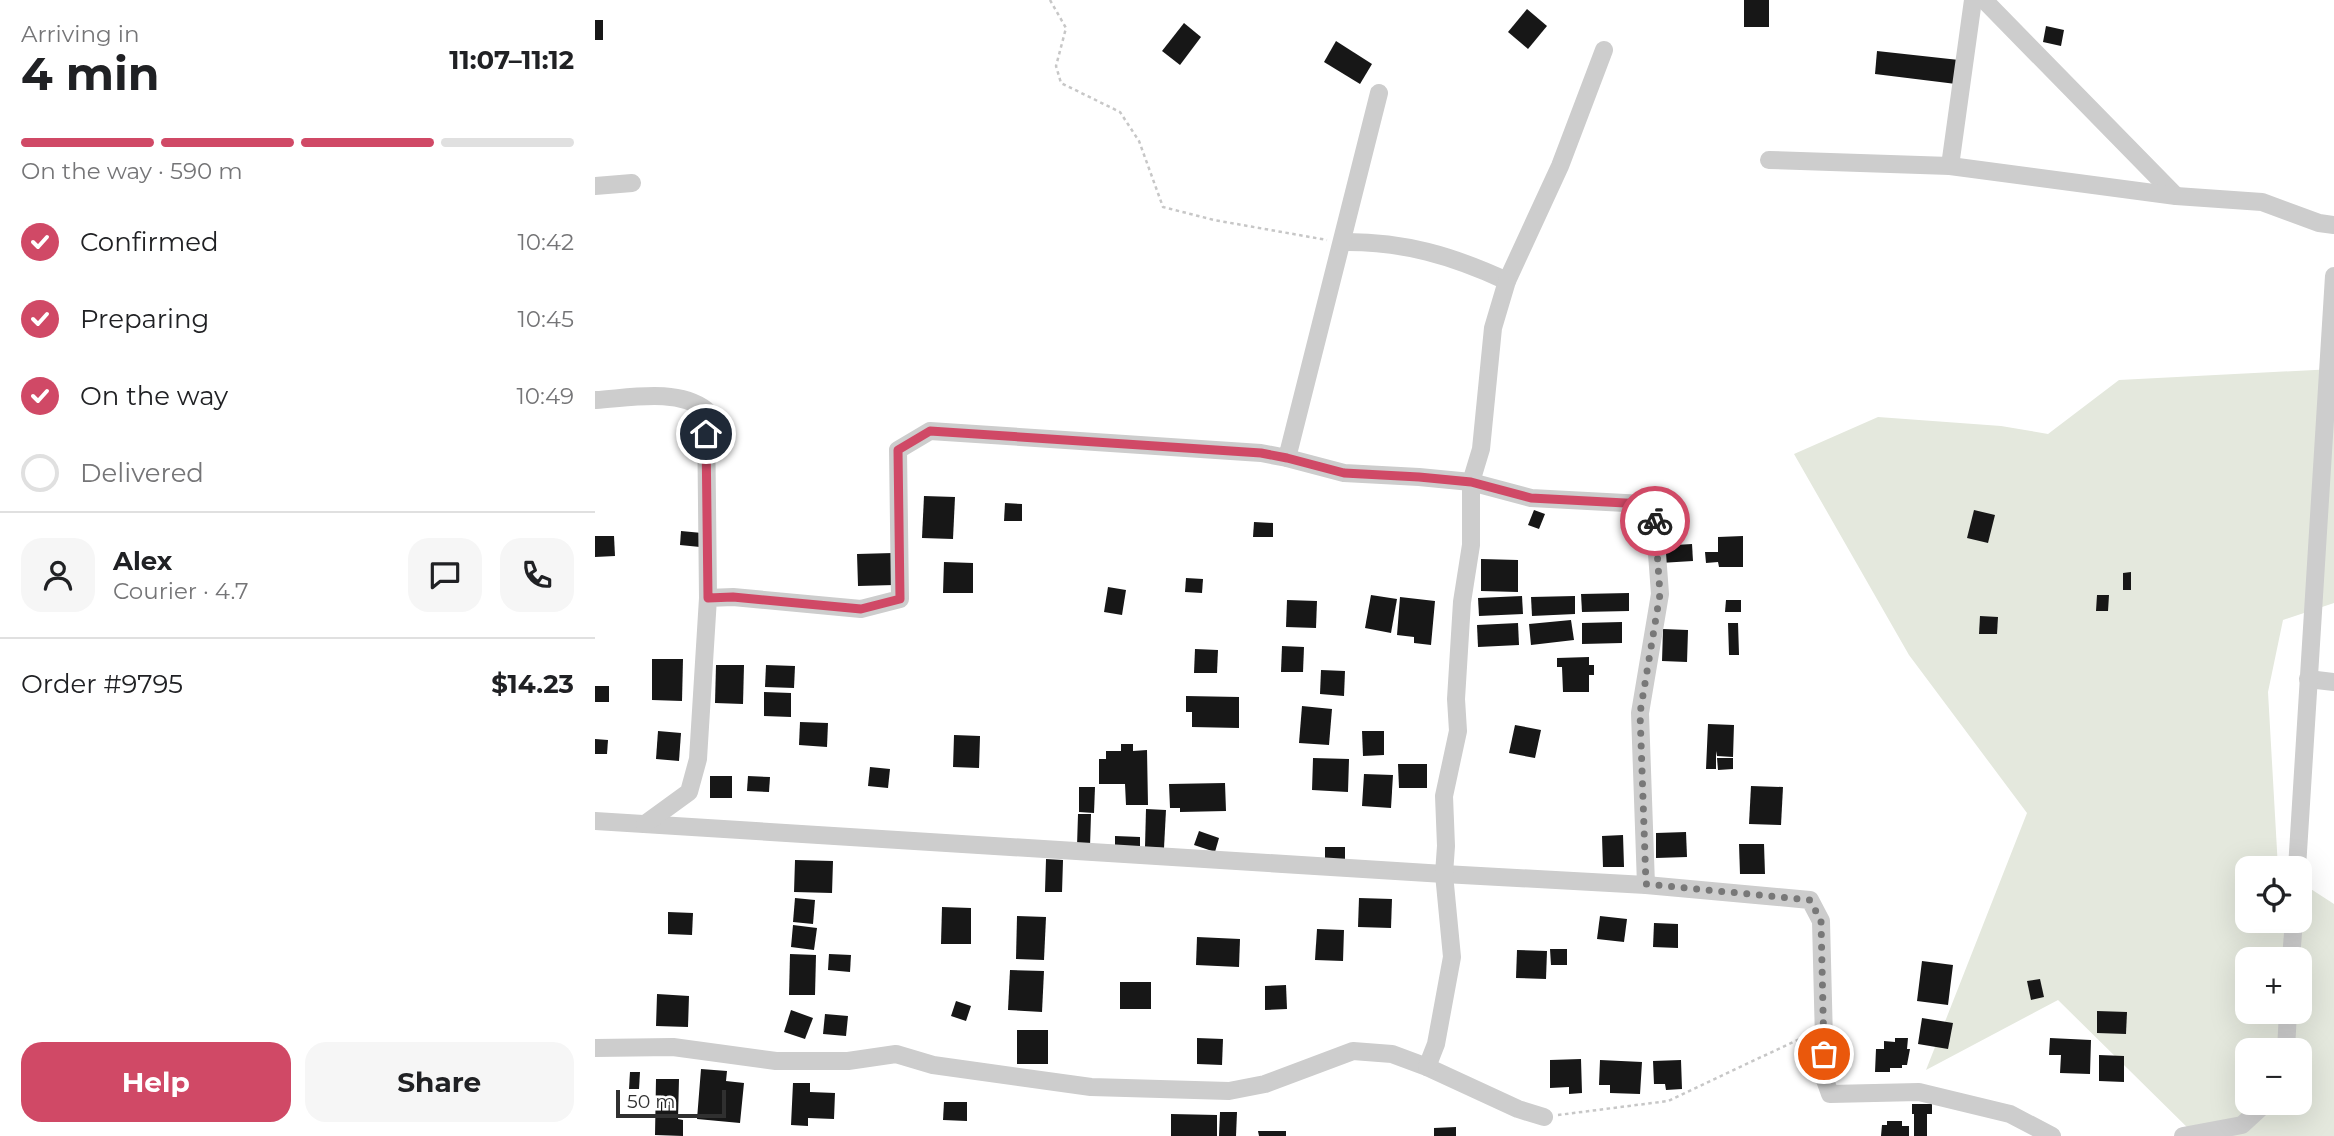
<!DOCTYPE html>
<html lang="en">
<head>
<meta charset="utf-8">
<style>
  :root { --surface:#fff; --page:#f6f6f6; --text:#202124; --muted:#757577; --line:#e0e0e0; --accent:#d04966 }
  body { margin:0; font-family:Montserrat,sans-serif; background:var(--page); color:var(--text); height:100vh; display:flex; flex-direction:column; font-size:26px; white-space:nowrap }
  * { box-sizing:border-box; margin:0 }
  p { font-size:23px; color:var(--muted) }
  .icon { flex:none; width:38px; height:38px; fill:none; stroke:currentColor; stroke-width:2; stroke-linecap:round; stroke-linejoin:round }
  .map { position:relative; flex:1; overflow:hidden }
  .panel { display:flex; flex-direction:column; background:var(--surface); width:595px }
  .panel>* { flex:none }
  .controls { position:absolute; left:1640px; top:856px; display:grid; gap:14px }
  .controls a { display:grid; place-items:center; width:77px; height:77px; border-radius:14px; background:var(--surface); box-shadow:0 7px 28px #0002; font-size:35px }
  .scale { position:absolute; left:21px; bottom:18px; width:110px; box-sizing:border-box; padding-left:7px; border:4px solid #303030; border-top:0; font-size:19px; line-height:24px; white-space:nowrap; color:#303030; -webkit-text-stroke:5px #fff; paint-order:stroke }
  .pin { position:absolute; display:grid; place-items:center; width:60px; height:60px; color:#fff; margin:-30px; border:4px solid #fff; border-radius:50%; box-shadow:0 2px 7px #0007 }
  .courier { position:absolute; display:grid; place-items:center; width:70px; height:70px; margin:-35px; border:5px solid #d04966; border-radius:50%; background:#fff; color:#222; box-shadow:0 2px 9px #0007 }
  .headline em { font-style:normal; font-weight:700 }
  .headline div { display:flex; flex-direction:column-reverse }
  .headline { display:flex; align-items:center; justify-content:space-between; height:119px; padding:0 21px }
  h1 { font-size:46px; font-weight:700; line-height:52px }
  .bar { display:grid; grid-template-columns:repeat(4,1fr); gap:10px 7px; align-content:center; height:84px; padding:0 21px }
  .bar i { height:9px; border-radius:5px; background:var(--line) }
  .bar .active { background:var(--accent) }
  .bar p { grid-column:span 4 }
  .line { display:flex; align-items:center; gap:18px; padding:0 21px; border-top:2px solid var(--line) }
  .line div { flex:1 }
  .round { display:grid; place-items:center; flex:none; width:74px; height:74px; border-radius:21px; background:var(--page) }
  ol { padding:0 21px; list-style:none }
  li { display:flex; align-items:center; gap:21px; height:77px }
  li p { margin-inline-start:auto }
  li .icon { padding:7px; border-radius:50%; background:var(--accent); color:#fff; stroke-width:4 }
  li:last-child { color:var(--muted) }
  li i { width:38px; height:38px; border:4px solid var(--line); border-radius:50% }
  .button { display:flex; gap:14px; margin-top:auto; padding:14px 21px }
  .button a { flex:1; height:80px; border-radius:21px; background:var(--accent); color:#fff; font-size:28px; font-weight:700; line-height:80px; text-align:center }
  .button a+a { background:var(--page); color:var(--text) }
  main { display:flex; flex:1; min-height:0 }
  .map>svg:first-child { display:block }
  .green { fill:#e4e8dd; fill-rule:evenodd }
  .building { fill:#171717 }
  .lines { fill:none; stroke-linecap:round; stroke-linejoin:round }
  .path { stroke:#c7c7c7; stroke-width:2.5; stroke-dasharray:3.5 3.5; stroke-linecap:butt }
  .minor { stroke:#cdcdcd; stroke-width:18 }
  .done { stroke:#787878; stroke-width:7; stroke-dasharray:0 12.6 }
  .route { stroke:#d04966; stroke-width:9 }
</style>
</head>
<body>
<main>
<section class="panel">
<div class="headline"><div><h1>4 min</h1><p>Arriving in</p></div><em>11:07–11:12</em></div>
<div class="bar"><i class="active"></i><i class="active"></i><i class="active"></i><i></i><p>On the way · 590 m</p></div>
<ol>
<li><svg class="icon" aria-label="check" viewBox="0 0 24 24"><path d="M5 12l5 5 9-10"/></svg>Confirmed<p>10:42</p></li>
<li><svg class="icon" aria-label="check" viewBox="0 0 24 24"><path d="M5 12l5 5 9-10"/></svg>Preparing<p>10:45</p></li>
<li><svg class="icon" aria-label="check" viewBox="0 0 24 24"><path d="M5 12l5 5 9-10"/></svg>On the way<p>10:49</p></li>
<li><i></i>Delivered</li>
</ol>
<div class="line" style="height:126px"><a class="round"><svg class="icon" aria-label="person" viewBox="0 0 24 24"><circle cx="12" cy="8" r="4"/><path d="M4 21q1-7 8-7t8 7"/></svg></a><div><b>Alex</b><p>Courier · 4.7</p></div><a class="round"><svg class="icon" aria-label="chat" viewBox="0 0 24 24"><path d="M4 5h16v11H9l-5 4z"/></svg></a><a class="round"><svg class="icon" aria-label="phone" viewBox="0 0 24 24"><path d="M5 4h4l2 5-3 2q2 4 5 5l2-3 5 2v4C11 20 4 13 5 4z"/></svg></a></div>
<div class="line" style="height:91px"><div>Order #9795</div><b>$14.23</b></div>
<div class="button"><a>Help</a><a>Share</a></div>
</section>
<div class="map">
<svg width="1739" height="1136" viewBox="0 0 1739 1136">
  <rect width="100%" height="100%" fill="#fff"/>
  <path class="green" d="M 1739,369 L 1739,603 L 1688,620 L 1673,692 L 1683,868 L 1652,868 L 1652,920 L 1704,920 L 1705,882 L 1739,904 L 1739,1136 L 1601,1136 L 1463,1000 L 1331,1070 L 1432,813 L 1314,655 L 1199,454 L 1283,417 L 1406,426 L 1453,434 L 1524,380 ZM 1652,959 L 1704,959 L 1704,1012 L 1652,1012 ZM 1652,1050 L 1704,1050 L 1704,1102 L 1652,1102 Z"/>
  <g class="building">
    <rect x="1149" y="0" width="25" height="27"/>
    <path d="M 932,9 L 952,26 L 933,49 L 913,32 Z"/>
    <rect x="0" y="20" width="8" height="20"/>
    <path d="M 589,23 L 606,37 L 585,65 L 567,51 Z"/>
    <path d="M 1451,26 L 1469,30 L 1466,46 L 1448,42 Z"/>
    <path d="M 741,41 L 777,64 L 765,84 L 729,62 Z"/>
    <path d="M 1282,51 L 1364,60 L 1361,84 L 1280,74 Z"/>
    <path d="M 329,496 L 360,497 L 358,539 L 327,538 Z"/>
    <path d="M 410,503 L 427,504 L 427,521 L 409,521 Z"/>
    <path d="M 939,510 L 950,514 L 944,529 L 933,525 Z"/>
    <path d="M 1379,510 L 1400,515 L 1393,543 L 1372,538 Z"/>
    <path d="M 659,522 L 678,523 L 678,537 L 658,537 Z"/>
    <path d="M 86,531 L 107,533 L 105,547 L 85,545 Z"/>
    <path d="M 0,536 L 19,536 L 20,556 L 0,557 Z"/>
    <path d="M 1148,536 L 1148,567 L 1124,567 L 1123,562 L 1111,563 L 1110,552 L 1123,552 L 1123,537 Z"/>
    <path d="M 1097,544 L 1098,561 L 1065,563 L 1064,546 Z"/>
    <path d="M 298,553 L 299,585 L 263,586 L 262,554 Z"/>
    <path d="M 886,559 L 923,560 L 923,592 L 886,591 Z"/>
    <path d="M 349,562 L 378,563 L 378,593 L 348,593 Z"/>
    <path d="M 1536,572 L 1536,590 L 1528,590 L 1528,573 Z"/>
    <path d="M 591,578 L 608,579 L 607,593 L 590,592 Z"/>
    <path d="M 513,587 L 531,590 L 527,615 L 509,612 Z"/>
    <path d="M 1034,593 L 1034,611 L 987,612 L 986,594 Z"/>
    <path d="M 776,595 L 802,599 L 796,633 L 770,628 Z"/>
    <path d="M 1502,595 L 1514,595 L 1513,611 L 1501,611 Z"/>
    <path d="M 927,596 L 928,614 L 884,616 L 883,598 Z"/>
    <path d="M 980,596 L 980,614 L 937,616 L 936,597 Z"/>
    <path d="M 805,597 L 840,601 L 836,645 L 819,643 L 819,637 L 802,635 Z"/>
    <path d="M 692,600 L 722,601 L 721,628 L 691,627 Z"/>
    <path d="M 1131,600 L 1146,600 L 1146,612 L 1130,612 Z"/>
    <path d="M 1385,616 L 1403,617 L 1402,634 L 1384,634 Z"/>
    <path d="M 976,620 L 979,640 L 936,645 L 934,624 Z"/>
    <path d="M 1027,622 L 1027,643 L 987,644 L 987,623 Z"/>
    <path d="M 923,623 L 924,645 L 883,647 L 882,625 Z"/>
    <path d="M 1133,623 L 1143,623 L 1144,655 L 1134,655 Z"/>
    <path d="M 1068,629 L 1093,630 L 1092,662 L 1067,661 Z"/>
    <path d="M 687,646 L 709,647 L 708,672 L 686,672 Z"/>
    <path d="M 600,649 L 623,650 L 622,673 L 599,673 Z"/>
    <path d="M 994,657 L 994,665 L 999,665 L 999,675 L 994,675 L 994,692 L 968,692 L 967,667 L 962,667 L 962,658 Z"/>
    <path d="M 57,659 L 88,659 L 87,701 L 57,700 Z"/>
    <path d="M 121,665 L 149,665 L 148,704 L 120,703 Z"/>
    <path d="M 171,665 L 200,666 L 199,688 L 170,687 Z"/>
    <path d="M 726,670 L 750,671 L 749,696 L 725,694 Z"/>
    <rect x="0" y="686" width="14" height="16"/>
    <path d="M 169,692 L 196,693 L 196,717 L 169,716 Z"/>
    <path d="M 591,696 L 644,697 L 644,728 L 597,727 L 597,712 L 591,712 Z"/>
    <path d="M 707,706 L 737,709 L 734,745 L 704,743 Z"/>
    <path d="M 205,722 L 233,723 L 232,747 L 204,745 Z"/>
    <path d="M 1113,724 L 1139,725 L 1138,757 L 1122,756 L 1121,751 L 1121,769 L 1111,769 Z"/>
    <path d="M 920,725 L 946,730 L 940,758 L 914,753 Z"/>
    <path d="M 63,731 L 86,733 L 84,761 L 61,759 Z"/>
    <path d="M 767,731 L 789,731 L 789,755 L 768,756 Z"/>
    <path d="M 359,735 L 385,736 L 384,768 L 358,767 Z"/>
    <path d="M 0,739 L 13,740 L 12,754 L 0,754 Z"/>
    <path d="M 526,744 L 538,744 L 538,751 L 552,750 L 553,805 L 531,805 L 530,784 L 504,784 L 504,759 L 511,759 L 511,751 L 526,751 Z"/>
    <path d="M 718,758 L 754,759 L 753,792 L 717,790 Z"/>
    <path d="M 1122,758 L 1138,758 L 1138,769 L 1123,770 Z"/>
    <path d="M 803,764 L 832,764 L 832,788 L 804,788 Z"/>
    <path d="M 275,767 L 295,769 L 293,788 L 273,786 Z"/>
    <path d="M 769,774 L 798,775 L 796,808 L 767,806 Z"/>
    <rect x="115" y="776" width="22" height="22"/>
    <path d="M 153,776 L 175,777 L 174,792 L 152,791 Z"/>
    <path d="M 630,783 L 631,811 L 585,812 L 585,808 L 575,808 L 574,784 Z"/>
    <path d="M 1156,786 L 1188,787 L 1186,825 L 1154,824 Z"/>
    <path d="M 484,787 L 500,787 L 499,813 L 484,812 Z"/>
    <path d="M 551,809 L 571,810 L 569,848 L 550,847 Z"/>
    <path d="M 483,814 L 496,814 L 495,847 L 482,846 Z"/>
    <path d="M 604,831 L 624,838 L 620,852 L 599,845 Z"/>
    <path d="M 1091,832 L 1092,857 L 1061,858 L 1061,833 Z"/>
    <path d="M 1028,835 L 1029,867 L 1008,867 L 1007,836 Z"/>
    <path d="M 520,836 L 545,837 L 545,847 L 520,846 Z"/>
    <path d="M 1144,844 L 1169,844 L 1170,874 L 1145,874 Z"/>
    <rect x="730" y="847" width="20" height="13"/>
    <path d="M 451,859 L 468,860 L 467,892 L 450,892 Z"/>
    <path d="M 200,860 L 238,861 L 237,893 L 199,892 Z"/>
    <path d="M 200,898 L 220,900 L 218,924 L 198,922 Z"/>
    <path d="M 764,898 L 797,899 L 796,928 L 763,927 Z"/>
    <path d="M 347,907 L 376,908 L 376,944 L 346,944 Z"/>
    <path d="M 73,912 L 98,913 L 97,935 L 73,934 Z"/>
    <path d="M 422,916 L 451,917 L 449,960 L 421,959 Z"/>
    <path d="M 1005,916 L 1032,919 L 1029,942 L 1002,939 Z"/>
    <path d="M 1059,923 L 1083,924 L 1083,948 L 1058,947 Z"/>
    <path d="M 198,925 L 222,928 L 219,950 L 196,947 Z"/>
    <path d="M 722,929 L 749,930 L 748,961 L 720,960 Z"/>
    <path d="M 602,937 L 645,939 L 644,967 L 601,965 Z"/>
    <path d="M 955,949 L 972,949 L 972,965 L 956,965 Z"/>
    <path d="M 922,950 L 952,951 L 951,979 L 921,978 Z"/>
    <path d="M 195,954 L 221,955 L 220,995 L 194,995 Z"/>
    <path d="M 234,954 L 256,955 L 255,972 L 233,970 Z"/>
    <path d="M 1327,961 L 1358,965 L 1353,1005 L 1322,1001 Z"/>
    <path d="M 415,970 L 449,971 L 447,1012 L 413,1010 Z"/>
    <path d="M 1445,979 L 1449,997 L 1436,1000 L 1432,981 Z"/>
    <rect x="525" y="982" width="31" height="27"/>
    <path d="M 691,985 L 692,1009 L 670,1010 L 670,986 Z"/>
    <path d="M 62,994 L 94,996 L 93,1027 L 61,1026 Z"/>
    <path d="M 361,1001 L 376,1006 L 371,1021 L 356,1016 Z"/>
    <path d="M 196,1010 L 218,1018 L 210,1039 L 189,1032 Z"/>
    <path d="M 1502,1011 L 1532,1012 L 1531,1034 L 1502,1033 Z"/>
    <path d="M 230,1014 L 253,1016 L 251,1036 L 228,1034 Z"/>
    <path d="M 1327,1018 L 1358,1023 L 1353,1049 L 1323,1044 Z"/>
    <rect x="422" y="1030" width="31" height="34"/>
    <path d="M 602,1038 L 628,1039 L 627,1065 L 602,1064 Z"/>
    <path d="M 1300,1038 L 1313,1038 L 1312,1049 L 1315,1049 L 1312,1065 L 1307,1065 L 1307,1068 L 1295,1068 L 1295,1072 L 1280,1072 L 1281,1049 L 1289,1049 L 1289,1041 L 1300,1042 Z"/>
    <path d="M 1455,1038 L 1496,1040 L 1495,1074 L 1465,1073 L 1466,1055 L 1454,1055 Z"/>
    <path d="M 1504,1055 L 1529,1056 L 1529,1082 L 1504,1081 Z"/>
    <path d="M 986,1059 L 987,1093 L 974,1094 L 974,1087 L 955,1088 L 955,1060 Z"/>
    <path d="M 1005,1060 L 1047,1062 L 1045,1094 L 1015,1093 L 1015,1085 L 1004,1085 Z"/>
    <path d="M 1086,1060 L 1087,1089 L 1071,1090 L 1070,1084 L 1059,1084 L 1058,1061 Z"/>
    <path d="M 106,1069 L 132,1071 L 131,1081 L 149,1083 L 145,1123 L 102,1119 Z"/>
    <path d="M 35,1072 L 45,1072 L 44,1089 L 34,1089 Z"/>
    <path d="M 61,1079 L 84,1079 L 83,1119 L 88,1120 L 88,1136 L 60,1135 Z"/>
    <path d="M 198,1083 L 215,1083 L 215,1092 L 240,1093 L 239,1119 L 213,1118 L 213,1126 L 196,1125 Z"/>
    <path d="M 349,1102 L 372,1102 L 372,1121 L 348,1120 Z"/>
    <path d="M 1317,1104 L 1337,1104 L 1337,1114 L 1332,1114 L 1332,1136 L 1319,1136 L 1319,1114 L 1317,1114 Z"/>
    <path d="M 625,1112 L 642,1112 L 641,1136 L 624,1136 Z"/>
    <path d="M 576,1114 L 622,1115 L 622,1136 L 576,1136 Z"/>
    <path d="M 1292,1121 L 1307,1121 L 1307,1126 L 1314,1126 L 1314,1136 L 1286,1136 L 1287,1125 L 1292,1125 Z"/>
    <path d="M 861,1127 L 861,1136 L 839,1136 L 839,1128 Z"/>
    <path d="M 663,1131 L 691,1131 L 691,1136 L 664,1136 Z"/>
  </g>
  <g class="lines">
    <g class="path">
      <path d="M 455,0 L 471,28 L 461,66 L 466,83 L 525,112 L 544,141 L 568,207 L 619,220 L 732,240"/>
      <path d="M 963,1115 L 1073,1101 L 1213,1035"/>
    </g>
    <g class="minor">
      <path d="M 1389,0 L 1581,196"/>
      <path d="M 1174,160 L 1355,166 L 1581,196 L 1667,202 L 1724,223 L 1739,225"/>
      <path d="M 1355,166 L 1378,0"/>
      <path d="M 0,186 L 37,183"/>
      <path d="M 747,242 C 808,241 858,256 912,281"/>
      <path d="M 1,400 C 35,398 82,388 111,410 L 113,598"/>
      <path d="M 692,458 L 749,473 L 824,477 L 876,482 L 936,498 L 1049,504 L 1059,513 L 1065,594 L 1045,713 L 1051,885"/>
      <path d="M 1713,679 L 1739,682"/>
      <path d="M 0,821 L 849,874 L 1051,885 L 1215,900 L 1226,921 L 1230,1080 L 1235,1094 L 1324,1092 L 1415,1114 L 1457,1136"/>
      <path d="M 50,824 L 94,792 L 103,759 L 113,598 L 138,597 L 266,609 L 305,599 L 303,450 L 335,431 L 666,453 L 692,458 L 784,93"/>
      <path d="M 1702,868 L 1739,276"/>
      <path d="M 1696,959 L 1699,920"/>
      <path d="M 0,1048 L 78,1047 L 181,1061 L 253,1061 L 301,1054 L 338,1065 L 496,1087 L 634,1091 L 670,1084 L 758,1051 L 797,1054 L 832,1067 L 923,1109 L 949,1117"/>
      <path d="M 1691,1050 L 1693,1012"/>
      <path d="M 832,1067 L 841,1044 L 857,957 L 849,874 L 851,846 L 849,796 L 863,731 L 861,699 L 867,602 L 876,545 L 876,482 L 886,449 L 898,328 L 912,281 L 965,166 L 1009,50"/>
      <path d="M 1588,1136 L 1647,1125 L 1672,1102"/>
    </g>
  </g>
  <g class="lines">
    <path class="done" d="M 1060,521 L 1065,594 L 1045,713 L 1051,884 L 1215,900 L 1226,921 L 1229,1054"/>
    <path class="route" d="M 111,434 L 113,598 L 138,597 L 266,609 L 305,599 L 303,450 L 335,431 L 666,453 L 692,458 L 749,473 L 824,477 L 876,482 L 936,498 L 1049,504 L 1059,513 L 1060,521"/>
  </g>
</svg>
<div class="controls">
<a><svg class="icon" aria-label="locate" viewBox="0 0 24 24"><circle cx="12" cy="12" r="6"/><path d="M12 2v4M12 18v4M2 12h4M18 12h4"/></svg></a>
<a>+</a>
<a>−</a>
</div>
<div class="scale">50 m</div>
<div class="pin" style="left:1229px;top:1054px;background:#ea580c"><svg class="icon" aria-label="bag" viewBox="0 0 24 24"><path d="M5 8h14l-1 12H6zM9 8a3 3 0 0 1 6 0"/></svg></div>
<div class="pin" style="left:111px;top:434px;background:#1f2937"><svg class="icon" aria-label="home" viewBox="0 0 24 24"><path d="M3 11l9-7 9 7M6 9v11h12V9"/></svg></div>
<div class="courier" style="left:1060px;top:521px"><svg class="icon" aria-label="bike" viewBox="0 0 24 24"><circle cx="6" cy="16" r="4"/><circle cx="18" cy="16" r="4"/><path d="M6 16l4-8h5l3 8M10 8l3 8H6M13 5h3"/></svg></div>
</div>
</main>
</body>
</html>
